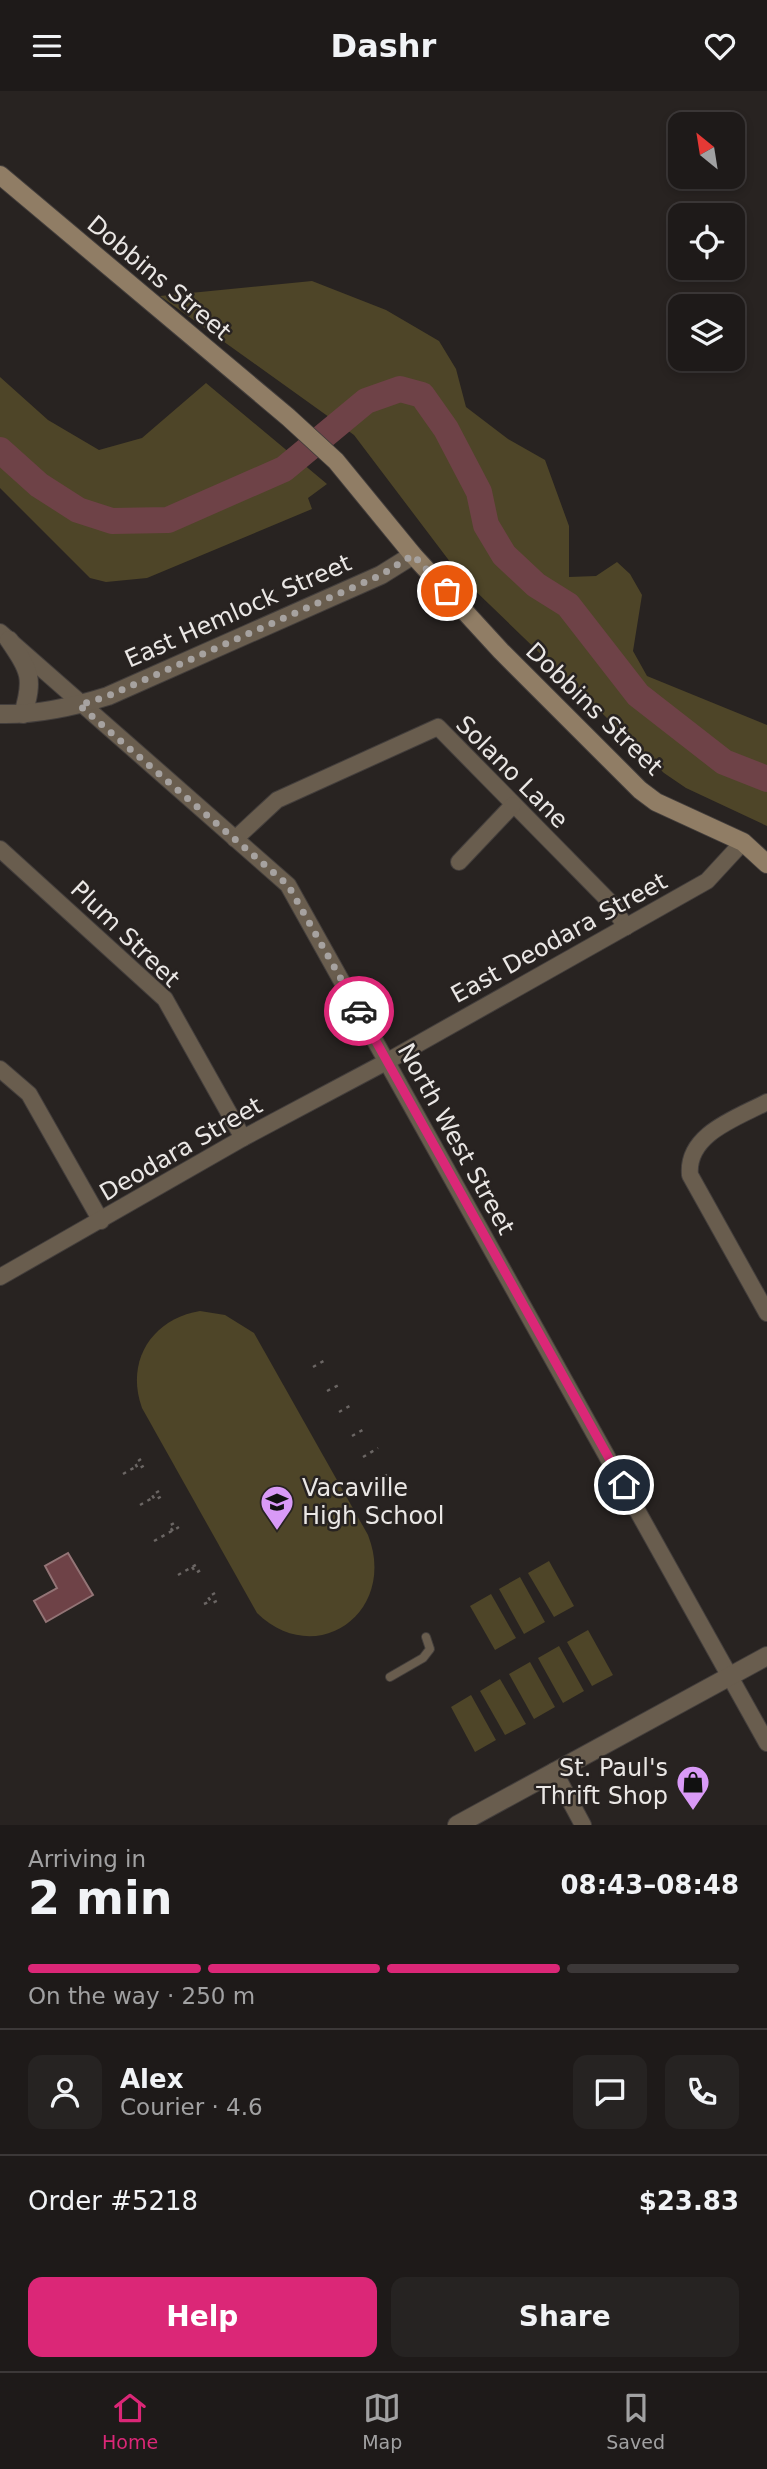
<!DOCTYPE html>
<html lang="en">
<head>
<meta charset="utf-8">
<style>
  :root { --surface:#1e1a19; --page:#262322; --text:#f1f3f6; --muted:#a1a1a2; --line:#3c3838; --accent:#db2777 }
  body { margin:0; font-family:"DejaVu Sans",sans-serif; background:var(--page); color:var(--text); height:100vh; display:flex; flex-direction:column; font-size:26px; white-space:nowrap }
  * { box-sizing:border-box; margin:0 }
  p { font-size:23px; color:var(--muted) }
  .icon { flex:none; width:38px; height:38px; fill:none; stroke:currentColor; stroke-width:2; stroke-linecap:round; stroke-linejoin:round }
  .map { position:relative; height:1734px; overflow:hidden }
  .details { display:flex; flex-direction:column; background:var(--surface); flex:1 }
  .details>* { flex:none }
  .needle { width:46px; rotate:330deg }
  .buttons { position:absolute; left:668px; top:21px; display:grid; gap:14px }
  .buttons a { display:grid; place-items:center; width:77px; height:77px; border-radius:14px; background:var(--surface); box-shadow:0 4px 10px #0003,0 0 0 2px var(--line); font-size:35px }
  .pin { position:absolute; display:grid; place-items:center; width:60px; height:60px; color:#fff; margin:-30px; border:4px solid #fff; border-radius:50%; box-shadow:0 2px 7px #0007 }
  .courier { position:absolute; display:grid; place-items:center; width:70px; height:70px; margin:-35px; border:5px solid #db2777; border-radius:50%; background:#fff; color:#222; box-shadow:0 2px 9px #0007 }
  .head em { font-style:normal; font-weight:800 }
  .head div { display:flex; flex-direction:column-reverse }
  .head { display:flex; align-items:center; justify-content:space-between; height:119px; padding:0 28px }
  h1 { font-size:46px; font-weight:800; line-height:52px }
  .bar { display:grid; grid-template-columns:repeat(4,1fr); gap:10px 7px; align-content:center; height:84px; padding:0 28px }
  .bar i { height:9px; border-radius:5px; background:var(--line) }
  .bar .on { background:var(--accent) }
  .bar p { grid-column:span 4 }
  .line { display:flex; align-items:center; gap:18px; padding:0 28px; border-top:2px solid var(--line) }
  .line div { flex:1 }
  .round { display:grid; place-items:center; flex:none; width:74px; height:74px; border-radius:14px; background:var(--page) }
  .cta { display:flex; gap:14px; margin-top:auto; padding:14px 28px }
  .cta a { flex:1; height:80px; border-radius:14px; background:var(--accent); color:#fff; font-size:28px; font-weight:800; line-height:80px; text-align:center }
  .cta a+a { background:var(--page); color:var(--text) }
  header { display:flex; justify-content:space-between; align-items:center; height:91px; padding:0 28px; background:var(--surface); font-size:32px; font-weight:800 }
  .tabs { display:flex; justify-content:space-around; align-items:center; height:98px; border-top:2px solid var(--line); background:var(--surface); font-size:19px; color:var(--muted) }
  .tabs a { display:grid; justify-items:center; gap:4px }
  .tabs .on { color:var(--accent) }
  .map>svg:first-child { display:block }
  .green { fill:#4e4528 }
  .water { fill:#6e4247; stroke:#937476; stroke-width:2 }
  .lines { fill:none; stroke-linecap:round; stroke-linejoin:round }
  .river { stroke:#6e4247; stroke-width:26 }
  .service-casing { stroke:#433e3c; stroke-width:10 }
  .minor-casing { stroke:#433e3c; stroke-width:18 }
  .tertiary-casing { stroke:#433e3c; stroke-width:20 }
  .secondary-casing { stroke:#433e3c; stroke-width:20 }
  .path { stroke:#6b6664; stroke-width:2.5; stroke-dasharray:3.5 5; stroke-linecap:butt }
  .service { stroke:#695d4e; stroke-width:8 }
  .minor { stroke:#695d4e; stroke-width:16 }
  .tertiary { stroke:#695d4e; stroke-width:18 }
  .secondary { stroke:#907d65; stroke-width:18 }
  .done { stroke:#a6a2a0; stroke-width:7; stroke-dasharray:0 12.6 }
  .route { stroke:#db2777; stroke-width:9 }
  .labels { text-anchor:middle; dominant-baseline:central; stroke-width:5; stroke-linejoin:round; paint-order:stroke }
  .street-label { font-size:24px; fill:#eae7e5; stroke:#282321 }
  .poi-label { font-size:24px; fill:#eae7e5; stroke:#282321; text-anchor:start }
</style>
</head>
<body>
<header><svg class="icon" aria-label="menu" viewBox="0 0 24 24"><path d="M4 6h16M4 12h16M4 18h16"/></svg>Dashr<svg class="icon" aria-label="heart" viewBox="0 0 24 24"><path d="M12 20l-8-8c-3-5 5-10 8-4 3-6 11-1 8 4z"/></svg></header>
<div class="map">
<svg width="767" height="1734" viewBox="0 0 767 1734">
  <rect width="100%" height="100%" fill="#282321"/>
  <g class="green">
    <path d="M 312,190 L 386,219 L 439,250 L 456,278 L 466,316 L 508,348 L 545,369 L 569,435 L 569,486 L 596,485 L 617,471 L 630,483 L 642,504 L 633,560 L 647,585 L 767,634 L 767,735 L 686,697 L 664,682 L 463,488 L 354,344 L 160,205 Z"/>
    <path d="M 0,286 L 48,329 L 99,359 L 142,347 L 206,292 L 327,393 L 308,407 L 312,418 L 147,487 L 106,491 L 90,487 L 0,397 Z"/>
    <path d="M 200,1220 L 225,1224 L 254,1242 L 368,1444 C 398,1520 317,1580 257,1522 L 142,1317 C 125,1270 152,1228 200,1220 Z"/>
    <path d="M 549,1470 L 574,1515 L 554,1526 L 528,1482 Z"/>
    <path d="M 520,1486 L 545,1531 L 524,1543 L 499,1498 Z"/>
    <path d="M 491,1503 L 516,1547 L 495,1559 L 470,1515 Z"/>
    <path d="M 588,1539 L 613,1584 L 592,1595 L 567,1551 Z"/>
    <path d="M 559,1555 L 584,1600 L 563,1612 L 538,1567 Z"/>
    <path d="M 530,1571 L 555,1616 L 534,1628 L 509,1583 Z"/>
    <path d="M 500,1588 L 526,1633 L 505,1644 L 480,1600 Z"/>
    <path d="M 471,1604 L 496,1649 L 475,1661 L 451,1616 Z"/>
  </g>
  <path class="water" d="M 68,1462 L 93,1504 L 46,1531 L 34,1510 L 57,1497 L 45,1475 Z"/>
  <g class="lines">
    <path class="river" d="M 0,359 L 39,394 L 78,419 L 112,430 L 168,429 L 284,378 L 366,310 L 400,298 L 422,304 L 446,338 L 479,401 L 486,434 L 504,464 L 536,494 L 568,514 L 638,604 L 724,671 L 767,688"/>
    <defs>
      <path id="service" d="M 390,1586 L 423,1567 L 430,1558 L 426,1546"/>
      <g id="minor">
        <path d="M 0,541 L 288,794 L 767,1652"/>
        <path d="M 235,748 L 277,709 L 438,636 L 609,810 L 626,836"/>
        <path d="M 0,758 L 165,908 L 243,1047"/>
        <path d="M 459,771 L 513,714"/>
        <path d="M 0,978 L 29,1003 L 101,1130"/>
        <path d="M 767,1011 C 737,1027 686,1043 690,1084 L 767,1222"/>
        <path d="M 0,1186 L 243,1047 L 386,971 L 707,790 L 743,751"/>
        <path d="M 554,1680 L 583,1734"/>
      </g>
      <g id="tertiary">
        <path d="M 9,549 C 30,580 34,587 23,623"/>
        <path d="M 0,623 C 37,624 73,616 108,605 L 381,484 L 413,464"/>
        <path d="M 457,1734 L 767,1565"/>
      </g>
      <path id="secondary" d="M 0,84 L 288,326 L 336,370 L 413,464 L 501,560 L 640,699 L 656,711 L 743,751 L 767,773"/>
    </defs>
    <use href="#service" class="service-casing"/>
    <use href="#minor" class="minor-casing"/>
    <use href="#tertiary" class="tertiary-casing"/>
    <use href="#secondary" class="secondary-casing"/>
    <g class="path">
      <path d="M 313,1276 L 327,1268"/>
      <path d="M 327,1300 L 341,1293"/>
      <path d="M 339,1321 L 353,1313"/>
      <path d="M 352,1345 L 366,1337"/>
      <path d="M 363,1366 L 378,1357"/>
      <path d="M 141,1368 L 135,1372 L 138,1378 L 145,1374"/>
      <path d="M 123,1383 L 137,1375"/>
      <path d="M 377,1390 L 390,1382"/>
      <path d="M 159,1400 L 152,1404 L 155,1409 L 162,1405"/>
      <path d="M 140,1414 L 154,1406"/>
      <path d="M 173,1440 L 169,1435 L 176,1431"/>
      <path d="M 154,1450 L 179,1436"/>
      <path d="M 192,1476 L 196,1482 L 202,1478"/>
      <path d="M 178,1484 L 199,1472"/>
      <path d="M 215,1502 L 208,1506 L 212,1512 L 219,1509"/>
      <path d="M 204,1513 L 211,1510"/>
    </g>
    <use href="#service" class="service"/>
    <use href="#minor" class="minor"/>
    <use href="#tertiary" class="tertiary"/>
    <use href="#secondary" class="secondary"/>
  </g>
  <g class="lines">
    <path class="done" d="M 359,920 L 288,794 L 79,614 L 108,605 L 381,484 L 413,464 L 447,500"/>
    <path class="route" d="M 359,920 L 624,1394"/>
  </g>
  <defs>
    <symbol id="school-pin" viewBox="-11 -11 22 30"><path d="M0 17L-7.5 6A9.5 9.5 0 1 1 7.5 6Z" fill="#d99af7" stroke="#282321"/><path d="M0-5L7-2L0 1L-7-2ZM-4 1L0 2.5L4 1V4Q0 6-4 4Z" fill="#111"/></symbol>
    <symbol id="shop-pin" viewBox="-11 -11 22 30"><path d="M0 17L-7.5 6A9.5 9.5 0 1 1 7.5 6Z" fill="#d99af7" stroke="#282321"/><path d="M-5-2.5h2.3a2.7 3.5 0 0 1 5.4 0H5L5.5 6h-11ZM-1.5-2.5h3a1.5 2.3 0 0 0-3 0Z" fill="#111"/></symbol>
  </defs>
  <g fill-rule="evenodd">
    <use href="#school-pin" x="258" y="1392" width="38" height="52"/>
    <use href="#shop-pin" x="674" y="1672" width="38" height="52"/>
  </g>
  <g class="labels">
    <g class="street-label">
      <text transform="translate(159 187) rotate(40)">Dobbins Street</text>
      <text transform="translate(238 520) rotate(-24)">East Hemlock Street</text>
      <text transform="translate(594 618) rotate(44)">Dobbins Street</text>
      <text transform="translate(512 681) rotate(45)">Solano Lane</text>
      <text transform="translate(125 843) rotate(44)">Plum Street</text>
      <text transform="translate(559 847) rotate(-29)">East Deodara Street</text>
      <text transform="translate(456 1048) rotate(61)">North West Street</text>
      <text transform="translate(181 1058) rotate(-30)">Deodara Street</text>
    </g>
    <g class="poi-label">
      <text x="302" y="1397">Vacaville<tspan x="302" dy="28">High School</tspan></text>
      <text x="668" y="1677" text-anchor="end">St. Paul's<tspan x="668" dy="28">Thrift Shop</tspan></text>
    </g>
  </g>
</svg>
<div class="buttons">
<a><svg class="needle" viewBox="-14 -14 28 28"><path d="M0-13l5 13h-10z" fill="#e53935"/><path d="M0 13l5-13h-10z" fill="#a1a1a2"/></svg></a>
<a><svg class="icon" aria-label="locate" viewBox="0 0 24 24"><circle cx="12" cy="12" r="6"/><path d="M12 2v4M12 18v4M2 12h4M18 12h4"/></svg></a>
<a><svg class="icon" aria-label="layers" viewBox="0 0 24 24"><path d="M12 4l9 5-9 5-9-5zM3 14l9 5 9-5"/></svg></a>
</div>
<div class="pin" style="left:447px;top:500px;background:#ea580c"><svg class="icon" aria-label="bag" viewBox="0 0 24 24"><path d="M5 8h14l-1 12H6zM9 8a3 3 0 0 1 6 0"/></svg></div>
<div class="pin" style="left:624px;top:1394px;background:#1f2937"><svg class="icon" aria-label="home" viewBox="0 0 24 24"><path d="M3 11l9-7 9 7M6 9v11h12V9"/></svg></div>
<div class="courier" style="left:359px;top:920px"><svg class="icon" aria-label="car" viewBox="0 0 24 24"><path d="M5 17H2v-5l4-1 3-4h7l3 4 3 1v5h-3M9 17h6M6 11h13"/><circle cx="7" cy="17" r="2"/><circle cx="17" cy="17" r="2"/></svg></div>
</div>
<section class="details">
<div class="head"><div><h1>2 min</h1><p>Arriving in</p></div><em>08:43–08:48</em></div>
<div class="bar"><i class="on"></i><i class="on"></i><i class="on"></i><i></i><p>On the way · 250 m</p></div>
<div class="line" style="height:126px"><a class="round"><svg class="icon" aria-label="person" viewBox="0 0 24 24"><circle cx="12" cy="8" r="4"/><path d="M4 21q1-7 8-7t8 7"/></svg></a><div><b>Alex</b><p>Courier · 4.6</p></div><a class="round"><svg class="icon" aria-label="chat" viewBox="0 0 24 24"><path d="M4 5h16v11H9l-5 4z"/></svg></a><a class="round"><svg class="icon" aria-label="phone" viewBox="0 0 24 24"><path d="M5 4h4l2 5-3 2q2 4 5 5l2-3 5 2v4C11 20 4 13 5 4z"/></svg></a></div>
<div class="line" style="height:91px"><div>Order #5218</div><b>$23.83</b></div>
<div class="cta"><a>Help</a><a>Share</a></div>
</section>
<nav class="tabs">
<a class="on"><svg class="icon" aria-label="home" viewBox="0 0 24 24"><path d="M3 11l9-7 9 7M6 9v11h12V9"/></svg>Home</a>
<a><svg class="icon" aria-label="map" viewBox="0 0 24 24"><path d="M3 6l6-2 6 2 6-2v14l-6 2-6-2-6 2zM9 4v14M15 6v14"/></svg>Map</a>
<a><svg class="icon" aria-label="saved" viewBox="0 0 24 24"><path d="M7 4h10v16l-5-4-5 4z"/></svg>Saved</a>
</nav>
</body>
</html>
